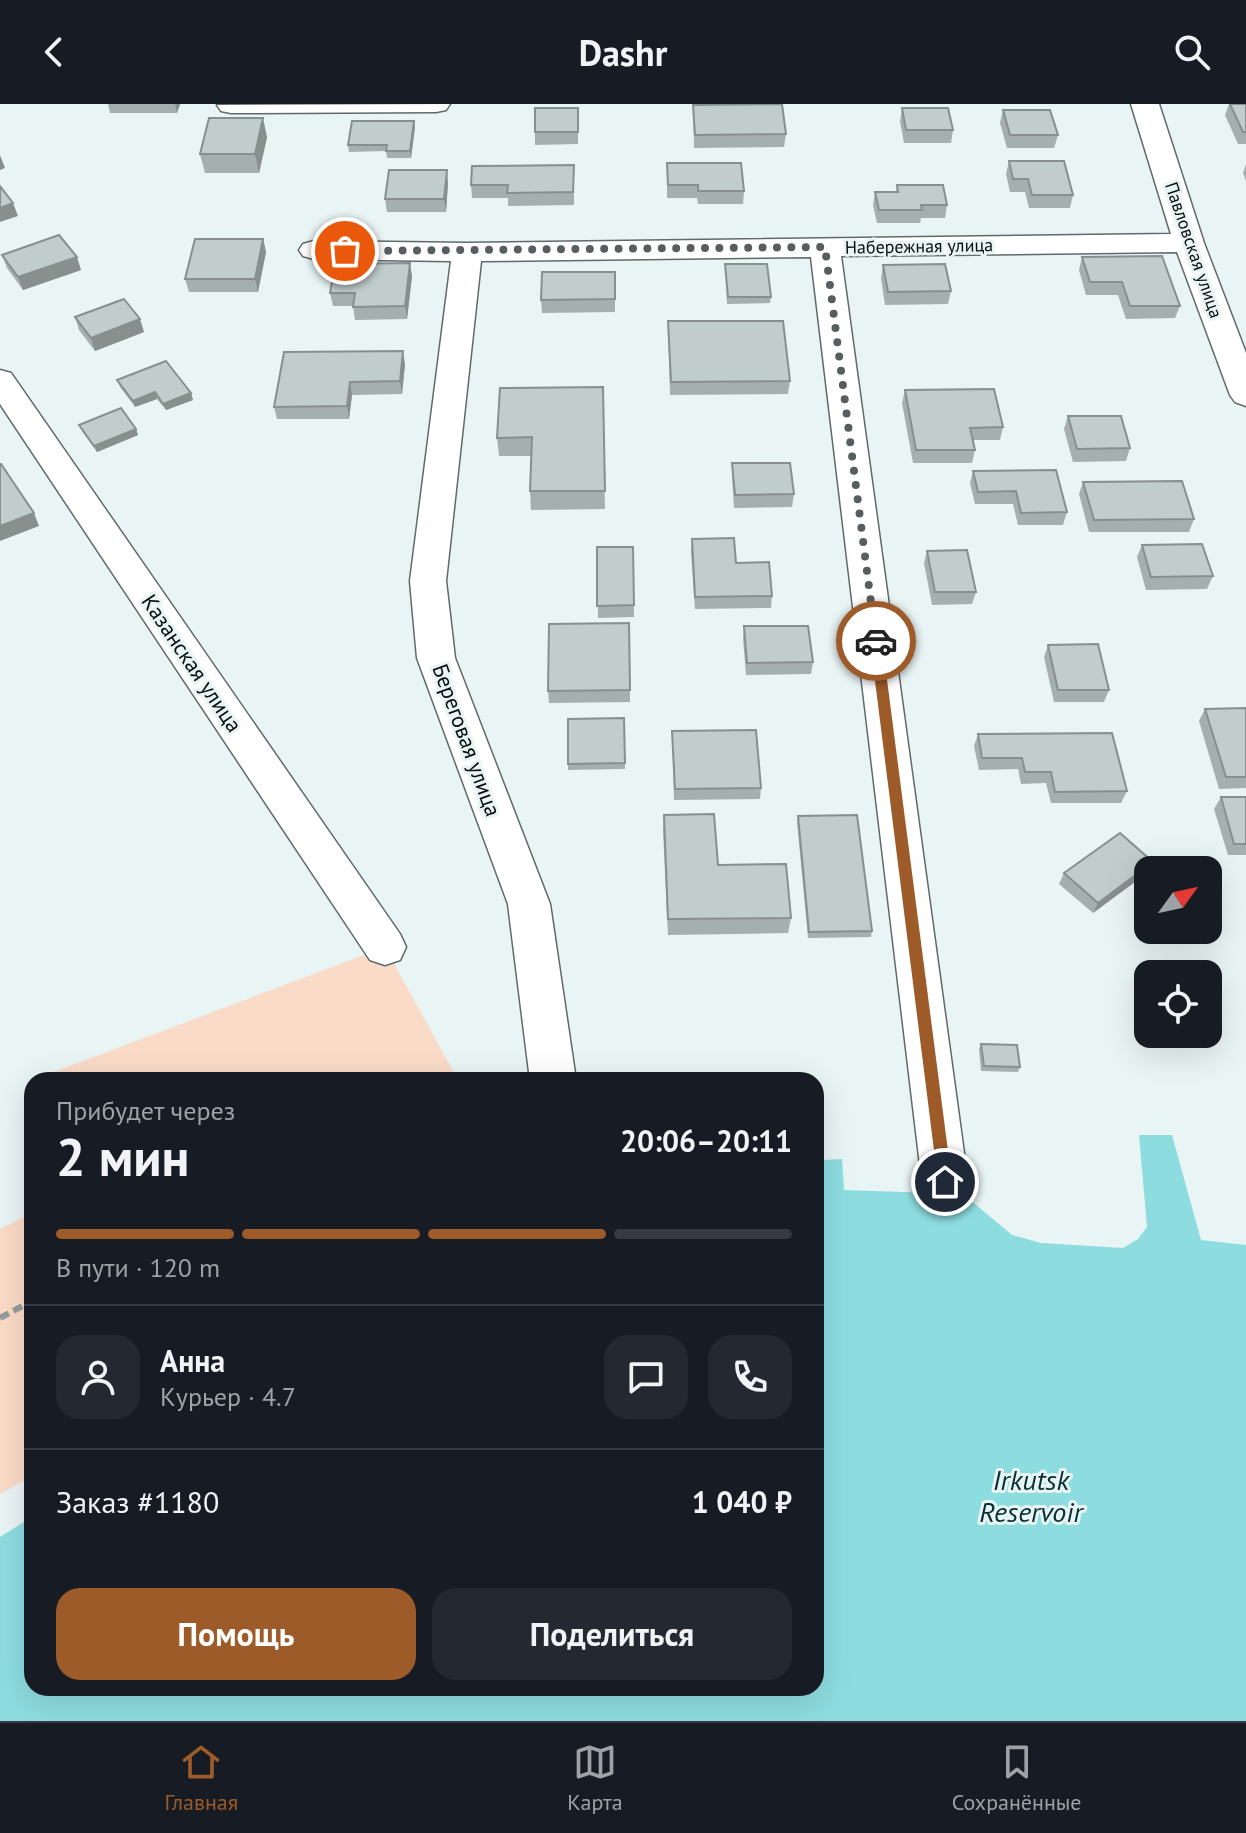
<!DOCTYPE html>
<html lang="ru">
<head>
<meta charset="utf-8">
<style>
  :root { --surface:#171b24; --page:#242831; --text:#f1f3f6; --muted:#9ea1a6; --line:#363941; --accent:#9d5b29 }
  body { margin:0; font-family:"PT Sans",sans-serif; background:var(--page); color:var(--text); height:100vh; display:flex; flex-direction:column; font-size:30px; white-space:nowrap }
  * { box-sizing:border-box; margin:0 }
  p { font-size:26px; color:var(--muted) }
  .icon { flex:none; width:44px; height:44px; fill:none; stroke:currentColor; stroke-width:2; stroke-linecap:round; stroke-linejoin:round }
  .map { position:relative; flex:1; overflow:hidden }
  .sheet { position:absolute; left:24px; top:968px; width:800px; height:624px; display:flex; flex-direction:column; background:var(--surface); border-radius:24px; box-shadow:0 8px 32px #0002 }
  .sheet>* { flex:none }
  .needle { width:52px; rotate:57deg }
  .buttons { position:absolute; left:1134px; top:752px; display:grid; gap:16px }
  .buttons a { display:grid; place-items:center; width:88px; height:88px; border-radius:16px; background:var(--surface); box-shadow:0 8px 32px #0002; font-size:40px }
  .pin { position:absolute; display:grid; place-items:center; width:68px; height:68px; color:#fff; margin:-34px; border:4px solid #fff; border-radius:50%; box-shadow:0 2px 8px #0007 }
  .courier { position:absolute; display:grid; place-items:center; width:80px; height:80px; margin:-40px; border:6px solid #9d5b29; border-radius:50%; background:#fff; color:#222; box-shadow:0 2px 10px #0007 }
  .summary em { font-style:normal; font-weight:700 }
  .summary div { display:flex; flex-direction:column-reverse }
  .summary { display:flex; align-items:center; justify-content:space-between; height:136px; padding:0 32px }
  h1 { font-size:52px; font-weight:700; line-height:60px }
  .bar { display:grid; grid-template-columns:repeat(4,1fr); gap:12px 8px; align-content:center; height:96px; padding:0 32px }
  .bar i { height:10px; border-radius:6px; background:var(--line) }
  .bar .selected { background:var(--accent) }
  .bar p { grid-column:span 4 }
  .line { display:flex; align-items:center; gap:20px; padding:0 32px; border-top:2px solid var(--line) }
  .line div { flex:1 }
  .round { display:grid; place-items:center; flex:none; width:84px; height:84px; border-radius:24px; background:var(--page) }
  .cta { display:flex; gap:16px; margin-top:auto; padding:16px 32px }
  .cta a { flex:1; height:92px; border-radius:24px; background:var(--accent); color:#fff; font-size:32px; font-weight:700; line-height:92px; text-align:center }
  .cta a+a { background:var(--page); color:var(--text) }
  header { display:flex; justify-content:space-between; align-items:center; height:104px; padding:0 32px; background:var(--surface); font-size:36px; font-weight:700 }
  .tab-bar { display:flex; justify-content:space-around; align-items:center; height:112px; border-top:2px solid var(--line); background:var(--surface); font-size:22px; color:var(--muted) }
  .tab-bar a { display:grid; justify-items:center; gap:4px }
  .tab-bar .selected { color:var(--accent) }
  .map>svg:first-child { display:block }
  .green { fill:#fadbc7 }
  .water { fill:#8ddde0 }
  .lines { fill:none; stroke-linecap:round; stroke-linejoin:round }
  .minor-casing { stroke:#606a6a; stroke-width:3 }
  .path { stroke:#959d9e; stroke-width:6; stroke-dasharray:10 5; stroke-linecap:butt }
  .minor { fill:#fff; fill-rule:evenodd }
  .wall { fill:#a6afaf }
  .shaded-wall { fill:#878f8f }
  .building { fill:#c1cccc; stroke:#878f8f; stroke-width:2 }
  .route { fill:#9d5b29 }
  .done { stroke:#585e5f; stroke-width:8; stroke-dasharray:0 14.4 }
  .labels { text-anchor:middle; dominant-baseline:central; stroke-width:6; stroke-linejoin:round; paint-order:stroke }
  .far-street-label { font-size:18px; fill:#0a0e0e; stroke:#e9f4f5 }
  .street-label { font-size:22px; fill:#0a0e0e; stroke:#e9f4f5 }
  .near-water-label { font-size:28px; font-style:italic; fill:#073032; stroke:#e9f4f5 }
</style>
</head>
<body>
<header><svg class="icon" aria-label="back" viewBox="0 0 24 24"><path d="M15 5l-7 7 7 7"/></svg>Dashr<svg class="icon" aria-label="search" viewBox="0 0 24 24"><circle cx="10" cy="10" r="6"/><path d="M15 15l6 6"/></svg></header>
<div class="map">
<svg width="1246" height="1617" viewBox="0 0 1246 1617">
  <rect width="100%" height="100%" fill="#e9f4f5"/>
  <g class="green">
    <path d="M 385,843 L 458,976 L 39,976 L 38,974 Z"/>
    <path d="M 32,1109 L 32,1372 L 0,1390 L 0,1125 Z"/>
  </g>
  <path class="water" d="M 1139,1031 L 1172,1031 L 1201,1136 L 1246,1141 L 1246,1617 L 0,1617 L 0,1433 L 32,1413 L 32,1584 L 816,1584 L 816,1084 L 823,1083 L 822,1056 L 842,1055 L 844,1086 L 963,1090 L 1012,1131 L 1041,1139 L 1123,1144 L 1138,1135 L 1147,1123 Z"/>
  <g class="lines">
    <defs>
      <g id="minor">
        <path d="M 450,0 L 446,6 L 436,8 L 231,9 L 221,7 L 217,1 Z"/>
        <path d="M 1131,0 L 1159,0 L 1204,139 L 1246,249 L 1246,302 L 1235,298 L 1230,291 L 1177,148 L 841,152 L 968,1078 L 962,1094 L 945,1100 L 928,1094 L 922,1078 L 811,153 L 481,157 L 446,477 L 455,554 L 550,800 L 576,976 L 530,976 L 508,800 L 417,554 L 410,477 L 451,157 L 314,155 L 303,152 L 299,146 L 303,140 L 314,137 L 467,139 L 1171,130 Z"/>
        <path d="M 0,266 L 11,269 L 400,830 L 406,843 L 400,856 L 385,861 L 370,856 L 0,300 Z"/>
      </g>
    </defs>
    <use href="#minor" class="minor-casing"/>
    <path class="path" d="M 0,1214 L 32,1197"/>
    <use href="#minor" class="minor"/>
  </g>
  <g class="wall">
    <path d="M 108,0 L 180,0 L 177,9 L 110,9 Z"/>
    <path d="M 1229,0 L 1246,0 L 1246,40 L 1238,40 L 1225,11 Z"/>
    <path d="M 693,1 L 786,30 L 784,43 L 694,44 Z"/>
    <path d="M 578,4 L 578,40 L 535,41 L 535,28 Z"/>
    <path d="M 902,4 L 953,26 L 951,39 L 904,39 L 900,17 Z"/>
    <path d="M 1003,6 L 1058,31 L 1054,44 L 1007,44 L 1000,19 Z"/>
    <path d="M 415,23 L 411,54 L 387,54 L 386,47 L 349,48 L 348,41 Z"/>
    <path d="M 267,33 L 259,69 L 205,69 L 200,50 Z"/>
    <path d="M 1009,57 L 1073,91 L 1070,104 L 1029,104 L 1025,88 L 1010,88 L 1006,70 Z"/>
    <path d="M 667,59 L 744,87 L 743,100 L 698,100 L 697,94 L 667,94 Z"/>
    <path d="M 1246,60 L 1246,77 L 1243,69 Z"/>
    <path d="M 574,61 L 574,101 L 508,102 L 508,94 L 472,94 L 471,81 Z"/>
    <path d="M 448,79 L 446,108 L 387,108 L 385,95 Z"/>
    <path d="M 897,81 L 947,101 L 945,114 L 921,114 L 920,119 L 877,119 L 873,101 L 875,88 L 896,88 Z"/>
    <path d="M 263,135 L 266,148 L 258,188 L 189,188 L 185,175 Z"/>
    <path d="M 2,151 L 81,166 L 23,186 L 7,164 Z"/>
    <path d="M 1082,153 L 1180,202 L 1175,214 L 1126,215 L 1118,191 L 1086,191 L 1079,166 Z"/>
    <path d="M 725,160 L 771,193 L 770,199 L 727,200 Z"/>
    <path d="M 883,161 L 951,187 L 948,200 L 885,201 L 881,174 Z"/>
    <path d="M 615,168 L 615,208 L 542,209 L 541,196 Z"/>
    <path d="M 412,172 L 407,215 L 355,216 L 353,202 L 333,202 L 330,189 Z"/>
    <path d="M 75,213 L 144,228 L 95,247 L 79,226 Z"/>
    <path d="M 668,217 L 790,277 L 788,290 L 670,291 Z"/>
    <path d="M 405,260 L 402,290 L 352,291 L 349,315 L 277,315 L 274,303 Z"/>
    <path d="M 117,276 L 191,289 L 193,296 L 166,306 L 157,295 L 135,303 L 120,283 Z"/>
    <path d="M 603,283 L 605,405 L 531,406 L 530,387 L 531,352 L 499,352 L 497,334 Z"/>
    <path d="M 905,286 L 1003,323 L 1000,336 L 973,336 L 975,346 L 972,359 L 913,359 L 902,299 Z"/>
    <path d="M 1068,312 L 1130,344 L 1126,357 L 1073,358 L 1064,325 Z"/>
    <path d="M 79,321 L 136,325 L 138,331 L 97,348 L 82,327 Z"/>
    <path d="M 732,359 L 794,390 L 792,403 L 734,404 L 732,372 Z"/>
    <path d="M 973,367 L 1067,408 L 1063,421 L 1018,421 L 1013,400 L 975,400 L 970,379 Z"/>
    <path d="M 1083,378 L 1194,415 L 1189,428 L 1089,428 L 1079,390 Z"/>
    <path d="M 692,435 L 736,459 L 772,492 L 771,504 L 695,505 L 691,448 Z"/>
    <path d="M 1142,441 L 1213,472 L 1207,485 L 1146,486 L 1137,453 Z"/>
    <path d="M 597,443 L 633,443 L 634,513 L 598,514 Z"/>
    <path d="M 927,447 L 976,488 L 972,500 L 932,501 L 924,459 Z"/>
    <path d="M 629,519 L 630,598 L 549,599 L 548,587 Z"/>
    <path d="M 744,522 L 813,558 L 811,570 L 746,571 L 743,534 Z"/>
    <path d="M 1048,541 L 1109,586 L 1104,598 L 1054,598 L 1044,553 Z"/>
    <path d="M 1246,604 L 1246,684 L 1219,685 L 1199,617 L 1205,605 Z"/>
    <path d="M 624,614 L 625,665 L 568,666 L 568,615 Z"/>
    <path d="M 672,627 L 761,684 L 760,695 L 674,696 Z"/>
    <path d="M 978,630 L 1127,687 L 1121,699 L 1051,699 L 1046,679 L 1021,680 L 1018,665 L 979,666 L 974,642 Z"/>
    <path d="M 1221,693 L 1246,693 L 1246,751 L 1228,751 L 1214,705 Z"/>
    <path d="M 664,711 L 718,761 L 791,814 L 788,829 L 668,831 L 663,727 Z"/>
    <path d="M 798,712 L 872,827 L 871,833 L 808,834 L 797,718 Z"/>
    <path d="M 1153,758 L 1147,769 L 1093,809 L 1059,780 L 1064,769 Z"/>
    <path d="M 981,940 L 1020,963 L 1018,968 L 981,967 L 979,945 Z"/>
  </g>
  <g class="shaded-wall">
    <path d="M 175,0 L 180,0 L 177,9 Z"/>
    <path d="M 263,14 L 267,33 L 259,69 L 255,50 Z"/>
    <path d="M 414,17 L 415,23 L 411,54 L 410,47 Z"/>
    <path d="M 0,51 L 5,64 L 0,66 Z"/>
    <path d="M 447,66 L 448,79 L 446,108 L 444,95 Z"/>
    <path d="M 13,99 L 18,112 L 0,118 L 0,104 Z"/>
    <path d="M 263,135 L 266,148 L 258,188 L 255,175 Z"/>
    <path d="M 77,153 L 81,166 L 23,186 L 18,173 Z"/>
    <path d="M 410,159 L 412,172 L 407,215 L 405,202 Z"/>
    <path d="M 140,215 L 144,228 L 95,247 L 91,234 Z"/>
    <path d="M 403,247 L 405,260 L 402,290 L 400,277 Z"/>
    <path d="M 350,278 L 352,291 L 349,315 L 347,302 Z"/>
    <path d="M 155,288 L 157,295 L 135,303 L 133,297 Z"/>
    <path d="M 191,289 L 193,296 L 166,306 L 163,300 Z"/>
    <path d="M 136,325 L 138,331 L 97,348 L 94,342 Z"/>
    <path d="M 34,409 L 39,422 L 0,437 L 0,422 Z"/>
    <path d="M 1153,758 L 1147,769 L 1093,809 L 1098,799 Z"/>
  </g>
  <g class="building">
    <path d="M 782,0 L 786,30 L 695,31 L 693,1 Z"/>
    <path d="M 1230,0 L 1246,0 L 1246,28 L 1243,28 Z"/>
    <rect x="535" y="4" width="43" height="24"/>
    <path d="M 902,4 L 948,4 L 953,26 L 906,26 Z"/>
    <path d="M 1003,6 L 1050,6 L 1058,31 L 1010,31 Z"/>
    <path d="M 209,14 L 263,14 L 255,50 L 200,50 Z"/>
    <path d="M 352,17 L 414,17 L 410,47 L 386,47 L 387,41 L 348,41 Z"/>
    <path d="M 1009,57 L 1064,57 L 1073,91 L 1032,91 L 1028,75 L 1013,75 Z"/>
    <path d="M 667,59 L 741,59 L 744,87 L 698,87 L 698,81 L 668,81 Z"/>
    <path d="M 574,61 L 573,88 L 507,89 L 508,81 L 471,81 L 472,62 Z"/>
    <path d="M 389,66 L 447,66 L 444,95 L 385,95 Z"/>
    <path d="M 897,81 L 943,81 L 947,101 L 921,101 L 922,106 L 879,106 L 875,88 L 898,88 Z"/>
    <path d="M 0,82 L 13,99 L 0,104 Z"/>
    <path d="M 59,131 L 77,153 L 18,173 L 2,151 Z"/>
    <path d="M 195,135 L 263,135 L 255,175 L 185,175 Z"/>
    <path d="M 1162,152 L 1180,202 L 1130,202 L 1122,178 L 1090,178 L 1082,153 Z"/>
    <path d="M 410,159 L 405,202 L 353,203 L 355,189 L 330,189 L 335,160 Z"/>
    <path d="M 725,160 L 767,160 L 771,193 L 728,193 Z"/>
    <path d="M 945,160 L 951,187 L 888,188 L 883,161 Z"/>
    <path d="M 542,168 L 615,168 L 615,195 L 541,196 Z"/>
    <path d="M 124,195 L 140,215 L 91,234 L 75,213 Z"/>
    <path d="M 668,217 L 783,217 L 790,277 L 671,278 Z"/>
    <path d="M 403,247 L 400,277 L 350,278 L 347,302 L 274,303 L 284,248 Z"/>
    <path d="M 166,257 L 191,289 L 163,300 L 155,288 L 133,297 L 117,276 Z"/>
    <path d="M 603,283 L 605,387 L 530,387 L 532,333 L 497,334 L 500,284 Z"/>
    <path d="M 994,285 L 1003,323 L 970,324 L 975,346 L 916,346 L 905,286 Z"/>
    <path d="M 121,304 L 136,325 L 94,342 L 79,321 Z"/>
    <path d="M 1068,312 L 1121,312 L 1130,344 L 1077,345 Z"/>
    <path d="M 732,359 L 790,359 L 794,390 L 735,391 Z"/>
    <path d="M 0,360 L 1,360 L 34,409 L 0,422 Z"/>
    <path d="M 1056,366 L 1067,408 L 1021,409 L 1016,387 L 978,388 L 973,367 Z"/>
    <path d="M 1182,377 L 1194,415 L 1094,416 L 1083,378 Z"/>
    <path d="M 734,434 L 736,459 L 769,458 L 772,492 L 695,493 L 692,435 Z"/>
    <path d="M 1202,440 L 1213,472 L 1151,473 L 1142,441 Z"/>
    <path d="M 597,443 L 633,443 L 634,501 L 597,502 Z"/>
    <path d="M 967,446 L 976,488 L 935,488 L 927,447 Z"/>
    <path d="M 629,519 L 630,586 L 548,587 L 549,520 Z"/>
    <path d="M 744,522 L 808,522 L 813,558 L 747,559 Z"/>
    <path d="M 1098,540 L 1109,586 L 1058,586 L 1048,541 Z"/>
    <path d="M 1246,604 L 1246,673 L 1226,673 L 1205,605 Z"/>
    <path d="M 624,614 L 625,659 L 568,660 L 568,615 Z"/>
    <path d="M 756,626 L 761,684 L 675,685 L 672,627 Z"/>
    <path d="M 1112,629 L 1127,687 L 1055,688 L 1051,668 L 1025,668 L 1022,654 L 982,654 L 978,630 Z"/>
    <path d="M 1221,693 L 1246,693 L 1246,740 L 1234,740 Z"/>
    <path d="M 714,710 L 718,761 L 786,760 L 791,814 L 668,815 L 664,711 Z"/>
    <path d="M 857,711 L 872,827 L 809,828 L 798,712 Z"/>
    <path d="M 1120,729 L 1153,758 L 1098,799 L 1064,769 Z"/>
    <path d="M 981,940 L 1017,941 L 1020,963 L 984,962 Z"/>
  </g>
  <path class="route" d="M 876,533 L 882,537 L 952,1078 L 945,1084 L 938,1078 L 870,537 Z"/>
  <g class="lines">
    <path class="done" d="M 345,147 L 825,143 L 876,537"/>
  </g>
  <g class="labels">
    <g class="far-street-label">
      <text transform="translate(919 142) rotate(-1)">Набережная улица</text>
      <text transform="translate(1194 146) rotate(71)">Павловская улица</text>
    </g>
    <g class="street-label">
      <text transform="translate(192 559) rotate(56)">Казанская улица</text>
      <text transform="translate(467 636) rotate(70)">Береговая улица</text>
    </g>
    <g class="near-water-label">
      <text x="1031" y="1375">Irkutsk<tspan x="1031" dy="32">Reservoir</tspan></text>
    </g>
  </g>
</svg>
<div class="buttons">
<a><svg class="needle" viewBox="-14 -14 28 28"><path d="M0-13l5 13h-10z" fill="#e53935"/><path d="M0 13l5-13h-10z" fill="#9ea1a6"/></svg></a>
<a><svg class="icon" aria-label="locate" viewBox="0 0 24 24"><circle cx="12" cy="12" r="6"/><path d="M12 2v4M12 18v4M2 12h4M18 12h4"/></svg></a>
</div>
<div class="pin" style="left:345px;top:147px;background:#ea580c"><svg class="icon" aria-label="bag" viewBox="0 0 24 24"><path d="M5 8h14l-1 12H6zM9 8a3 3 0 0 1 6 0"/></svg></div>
<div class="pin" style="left:945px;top:1078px;background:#1f2937"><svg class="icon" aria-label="home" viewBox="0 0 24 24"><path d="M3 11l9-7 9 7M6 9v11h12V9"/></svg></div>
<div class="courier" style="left:876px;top:537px"><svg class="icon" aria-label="car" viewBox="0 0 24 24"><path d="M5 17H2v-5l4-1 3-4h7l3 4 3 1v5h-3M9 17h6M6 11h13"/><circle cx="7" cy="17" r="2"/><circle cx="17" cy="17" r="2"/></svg></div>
<section class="sheet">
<div class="summary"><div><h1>2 мин</h1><p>Прибудет через</p></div><em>20:06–20:11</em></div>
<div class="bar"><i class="selected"></i><i class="selected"></i><i class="selected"></i><i></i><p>В пути · 120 m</p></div>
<div class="line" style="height:144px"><a class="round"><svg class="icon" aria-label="person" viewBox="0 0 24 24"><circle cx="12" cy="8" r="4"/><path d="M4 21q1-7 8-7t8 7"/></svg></a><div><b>Анна</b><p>Курьер · 4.7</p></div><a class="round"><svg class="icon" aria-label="chat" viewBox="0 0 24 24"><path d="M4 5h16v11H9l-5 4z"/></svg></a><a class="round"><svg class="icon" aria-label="phone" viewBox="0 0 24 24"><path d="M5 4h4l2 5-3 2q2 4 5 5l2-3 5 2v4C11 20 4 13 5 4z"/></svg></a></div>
<div class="line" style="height:104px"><div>Заказ #1180</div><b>1 040 ₽</b></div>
<div class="cta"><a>Помощь</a><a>Поделиться</a></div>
</section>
</div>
<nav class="tab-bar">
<a class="selected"><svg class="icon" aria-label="home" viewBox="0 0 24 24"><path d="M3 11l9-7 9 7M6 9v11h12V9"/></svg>Главная</a>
<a><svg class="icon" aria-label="map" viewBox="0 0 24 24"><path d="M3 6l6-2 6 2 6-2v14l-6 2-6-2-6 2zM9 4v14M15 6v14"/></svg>Карта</a>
<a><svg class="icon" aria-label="saved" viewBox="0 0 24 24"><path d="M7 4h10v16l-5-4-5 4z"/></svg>Сохранённые</a>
</nav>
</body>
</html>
